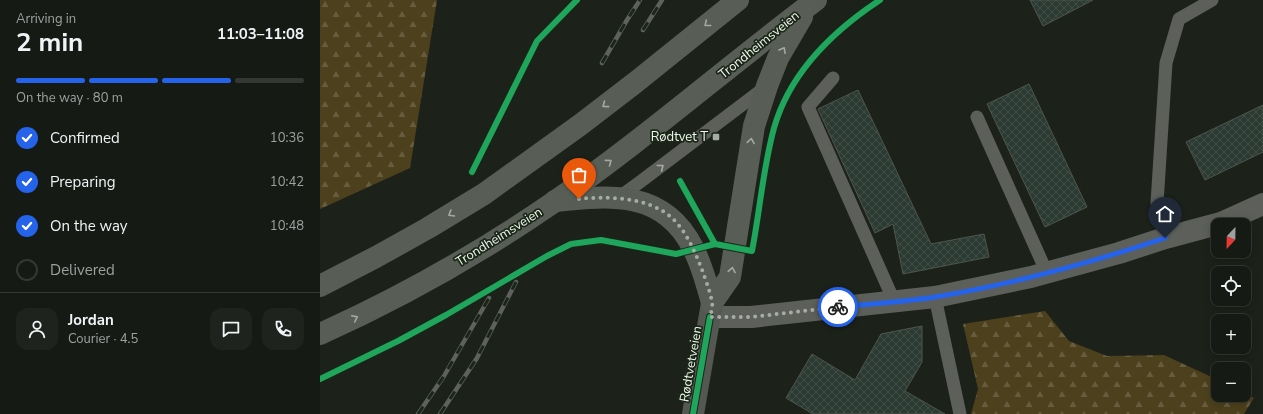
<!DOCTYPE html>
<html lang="en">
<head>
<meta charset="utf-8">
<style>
  :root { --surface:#151a14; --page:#1e231d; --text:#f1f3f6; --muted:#9da1a0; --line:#343834; --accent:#2563eb }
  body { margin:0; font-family:"Nunito Sans",sans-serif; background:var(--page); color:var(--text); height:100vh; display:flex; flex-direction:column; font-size:15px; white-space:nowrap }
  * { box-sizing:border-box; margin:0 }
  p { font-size:13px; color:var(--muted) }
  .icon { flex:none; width:22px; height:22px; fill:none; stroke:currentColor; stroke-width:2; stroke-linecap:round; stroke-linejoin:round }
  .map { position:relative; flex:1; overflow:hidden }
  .sheet { display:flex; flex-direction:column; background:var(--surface); width:320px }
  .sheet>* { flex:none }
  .needle { width:26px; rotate:202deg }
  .buttons { position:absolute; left:891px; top:218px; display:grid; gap:8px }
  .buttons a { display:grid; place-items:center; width:40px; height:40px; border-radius:8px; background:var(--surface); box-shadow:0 2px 10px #0003,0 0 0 1px var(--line); font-size:20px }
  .pin { position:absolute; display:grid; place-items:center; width:34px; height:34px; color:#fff; margin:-41px -17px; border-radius:50% 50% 50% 0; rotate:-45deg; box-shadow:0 0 4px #0007 }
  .pin .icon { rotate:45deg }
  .courier { position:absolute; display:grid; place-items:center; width:40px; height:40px; margin:-20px; border:3px solid #2563eb; border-radius:50%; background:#fff; color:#222; box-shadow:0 1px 5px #0007 }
  .head em { font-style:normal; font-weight:700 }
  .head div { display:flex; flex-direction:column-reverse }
  .head { display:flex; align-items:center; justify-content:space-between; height:68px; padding:0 16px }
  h1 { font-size:26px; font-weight:700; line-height:30px }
  .bar { display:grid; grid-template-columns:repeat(4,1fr); gap:6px 4px; align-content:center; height:48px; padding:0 16px }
  .bar i { height:5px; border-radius:3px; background:var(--line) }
  .bar .current { background:var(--accent) }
  .bar p { grid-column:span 4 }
  .line { display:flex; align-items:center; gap:10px; padding:0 16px; border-top:1px solid var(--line) }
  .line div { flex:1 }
  .round { display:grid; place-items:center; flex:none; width:42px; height:42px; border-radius:12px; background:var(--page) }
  ol { padding:0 16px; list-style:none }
  li { display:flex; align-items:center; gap:12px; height:44px }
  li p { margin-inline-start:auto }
  li .icon { padding:4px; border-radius:50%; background:var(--accent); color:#fff; stroke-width:4 }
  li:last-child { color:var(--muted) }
  li i { width:22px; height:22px; border:2px solid var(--line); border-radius:50% }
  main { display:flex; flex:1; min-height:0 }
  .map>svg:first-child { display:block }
  .forest { fill:url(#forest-firs) }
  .building { fill:url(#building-cross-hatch); stroke:#4e554f }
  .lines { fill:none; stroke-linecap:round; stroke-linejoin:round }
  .path { stroke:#5a5d58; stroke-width:2.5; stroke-dasharray:2 3; stroke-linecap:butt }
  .lane { stroke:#5d5f5b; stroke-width:13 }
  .street { stroke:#5d5f5b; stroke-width:22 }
  .secondary { stroke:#555852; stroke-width:22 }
  .highway { stroke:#585d56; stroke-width:22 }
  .rail-casing { stroke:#5e615c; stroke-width:4.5 }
  .rail { stroke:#1a2617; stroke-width:3; stroke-dasharray:9; stroke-linecap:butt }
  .cycleway-casing { stroke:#1a2617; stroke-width:8 }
  .cycleway { stroke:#20a55d; stroke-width:6 }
  .oneway { stroke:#a4aaa2 }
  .oneway2 { stroke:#a6aba4 }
  .done { stroke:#a5aca3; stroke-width:4; stroke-dasharray:0 7.2 }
  .route { stroke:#2563eb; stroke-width:5 }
  .poi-dot { fill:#a5aca3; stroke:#1a2617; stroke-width:1.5 }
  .labels { text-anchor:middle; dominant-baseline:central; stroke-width:3.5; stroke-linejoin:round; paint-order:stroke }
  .street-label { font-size:13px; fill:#eff7ed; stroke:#1a2617 }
  .poi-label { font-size:13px; fill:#eff7ed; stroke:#1a2617; text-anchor:end }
</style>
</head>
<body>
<main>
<section class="sheet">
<div class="head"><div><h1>2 min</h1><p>Arriving in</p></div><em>11:03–11:08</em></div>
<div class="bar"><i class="current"></i><i class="current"></i><i class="current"></i><i></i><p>On the way · 80 m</p></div>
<ol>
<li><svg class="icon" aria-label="check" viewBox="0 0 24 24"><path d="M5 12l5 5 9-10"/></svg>Confirmed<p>10:36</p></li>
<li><svg class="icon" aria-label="check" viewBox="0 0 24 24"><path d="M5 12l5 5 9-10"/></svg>Preparing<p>10:42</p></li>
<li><svg class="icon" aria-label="check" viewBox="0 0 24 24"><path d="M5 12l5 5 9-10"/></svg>On the way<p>10:48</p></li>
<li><i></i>Delivered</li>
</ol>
<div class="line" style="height:72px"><a class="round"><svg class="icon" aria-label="person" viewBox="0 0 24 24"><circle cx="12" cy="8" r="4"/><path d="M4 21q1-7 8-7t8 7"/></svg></a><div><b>Jordan</b><p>Courier · 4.5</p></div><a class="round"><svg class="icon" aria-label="chat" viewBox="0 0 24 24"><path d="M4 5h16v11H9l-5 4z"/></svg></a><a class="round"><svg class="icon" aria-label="phone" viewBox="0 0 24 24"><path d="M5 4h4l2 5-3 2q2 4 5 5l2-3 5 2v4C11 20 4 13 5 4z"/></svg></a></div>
</section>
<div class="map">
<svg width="943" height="414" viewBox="0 0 943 414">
  <defs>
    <pattern id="forest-firs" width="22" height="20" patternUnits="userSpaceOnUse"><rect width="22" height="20" fill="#4d401c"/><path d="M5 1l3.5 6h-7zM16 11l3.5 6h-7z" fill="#675c3d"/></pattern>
    <pattern id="building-cross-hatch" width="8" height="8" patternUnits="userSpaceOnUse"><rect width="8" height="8" fill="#2b3a32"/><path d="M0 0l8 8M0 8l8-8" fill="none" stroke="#404e46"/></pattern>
  </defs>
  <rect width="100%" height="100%" fill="#1c221a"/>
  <g class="forest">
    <path d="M 0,0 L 117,0 L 90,168 L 0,209 Z"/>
    <path d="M 725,311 L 749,341 L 787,356 L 844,355 L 898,380 L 898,395 L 924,395 L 924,393 L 934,398 L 924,414 L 651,414 L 658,389 L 643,324 Z"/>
  </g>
  <g class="building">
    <path d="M 710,0 L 773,0 L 723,26 Z"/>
    <path d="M 709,84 L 767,207 L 725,227 L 667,104 Z"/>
    <path d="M 538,90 L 611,244 L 664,234 L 669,257 L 583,274 L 573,224 L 555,233 L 498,109 Z"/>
    <path d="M 943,105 L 943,152 L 885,180 L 866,142 Z"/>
    <path d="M 602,326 L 602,362 L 585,391 L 625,414 L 493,414 L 466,398 L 492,354 L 535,380 L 561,334 Z"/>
  </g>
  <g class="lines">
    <path class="path" d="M 360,181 L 371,202"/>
    <g class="lane">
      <path d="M 513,78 L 488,107 L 574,301"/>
      <path d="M 657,117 L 727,273"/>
      <path d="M 298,198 L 320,182 L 447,86"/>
      <path d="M 845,238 L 837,203 L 846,63 L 859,19 L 892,0"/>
      <path d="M 615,297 L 640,414"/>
    </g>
    <path class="street" d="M 390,317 L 431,317 L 615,297 L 711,277 L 799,253 L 845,238 L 901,223 L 943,204"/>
    <path class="secondary" d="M 373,414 L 392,303"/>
    <g class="highway">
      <path d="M 235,201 C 291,195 344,190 373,248 C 382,265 387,285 392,303"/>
      <path d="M 0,286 L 56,257 L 108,228 L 164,194 L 260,125 L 316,82 L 418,0"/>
      <path d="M 392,303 L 410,277 L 434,126 L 447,86 L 458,58 L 482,17"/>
      <path d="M 0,334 C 82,297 160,253 234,202 C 325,139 408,66 496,0"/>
    </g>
    <defs>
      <g id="rail">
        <path d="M 323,30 L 342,0"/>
        <path d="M 282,63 L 307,20 L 320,0"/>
        <path d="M 98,414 L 124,376 L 169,298"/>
        <path d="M 120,414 L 157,358 L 196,282"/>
      </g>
    </defs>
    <use href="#rail" class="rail-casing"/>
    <use href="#rail" class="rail"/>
    <defs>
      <g id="cycleway">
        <path d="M 152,172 L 217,41 L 257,0"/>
        <path d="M 360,181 L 395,244"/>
        <path d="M 0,379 L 78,341 L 126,315 L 227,256 L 251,244 L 281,240 L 356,254 L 395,244 L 432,251 C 440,210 443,168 454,128 C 470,72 513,31 560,0"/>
        <path d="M 373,414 L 390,317"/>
      </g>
    </defs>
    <use href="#cycleway" class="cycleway-casing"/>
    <use href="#cycleway" class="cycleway"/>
  </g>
  <defs><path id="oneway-chevron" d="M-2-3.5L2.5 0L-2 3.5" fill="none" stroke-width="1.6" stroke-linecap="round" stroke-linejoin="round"/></defs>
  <g class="oneway">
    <use href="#oneway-chevron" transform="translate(387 24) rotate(141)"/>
    <use href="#oneway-chevron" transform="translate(463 50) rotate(-61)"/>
    <use href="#oneway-chevron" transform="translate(285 105) rotate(143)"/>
    <use href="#oneway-chevron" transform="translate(431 141) rotate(-81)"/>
    <use href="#oneway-chevron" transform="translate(289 162) rotate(-37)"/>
    <use href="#oneway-chevron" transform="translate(131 214) rotate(149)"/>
    <use href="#oneway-chevron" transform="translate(412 270) rotate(-80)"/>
    <use href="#oneway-chevron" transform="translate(35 318) rotate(-26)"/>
  </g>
  <use class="oneway2" href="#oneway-chevron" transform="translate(341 167) rotate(-38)"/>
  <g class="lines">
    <path class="done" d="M 259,199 C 288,196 329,197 352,218 C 366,231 374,250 381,267 C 385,278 390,291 392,302 C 393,307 391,313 390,317 L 431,317 L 518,307"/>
    <path class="route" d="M 518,307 C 550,304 583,302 615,297 C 693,284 770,263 845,238"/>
  </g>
  <rect class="poi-dot" x="392" y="133" width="8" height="8" rx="2"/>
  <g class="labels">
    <g class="street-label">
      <text transform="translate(439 45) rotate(-39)">Trondheimsveien</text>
      <text transform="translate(179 237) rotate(-32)">Trondheimsveien</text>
      <text transform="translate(371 364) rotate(-80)">Rødtvetveien</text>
    </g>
    <g class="poi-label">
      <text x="388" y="137">Rødtvet T</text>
    </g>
  </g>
</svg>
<div class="buttons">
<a><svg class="needle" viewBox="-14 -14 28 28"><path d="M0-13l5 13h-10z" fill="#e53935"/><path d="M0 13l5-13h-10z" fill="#9da1a0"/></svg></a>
<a><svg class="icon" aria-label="locate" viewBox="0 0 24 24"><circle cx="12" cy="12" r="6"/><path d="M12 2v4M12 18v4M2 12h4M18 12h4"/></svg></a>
<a>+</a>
<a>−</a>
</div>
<div class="pin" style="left:259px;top:199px;background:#ea580c"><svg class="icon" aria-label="bag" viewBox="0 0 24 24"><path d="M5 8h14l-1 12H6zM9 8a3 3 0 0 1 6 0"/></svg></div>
<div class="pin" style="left:845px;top:238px;background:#1f2937"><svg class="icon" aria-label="home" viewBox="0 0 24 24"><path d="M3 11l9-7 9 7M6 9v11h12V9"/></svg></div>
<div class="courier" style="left:518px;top:307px"><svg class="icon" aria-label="bike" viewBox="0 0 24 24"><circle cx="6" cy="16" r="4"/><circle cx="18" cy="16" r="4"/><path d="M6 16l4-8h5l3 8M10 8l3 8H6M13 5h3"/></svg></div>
</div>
</main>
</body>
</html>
